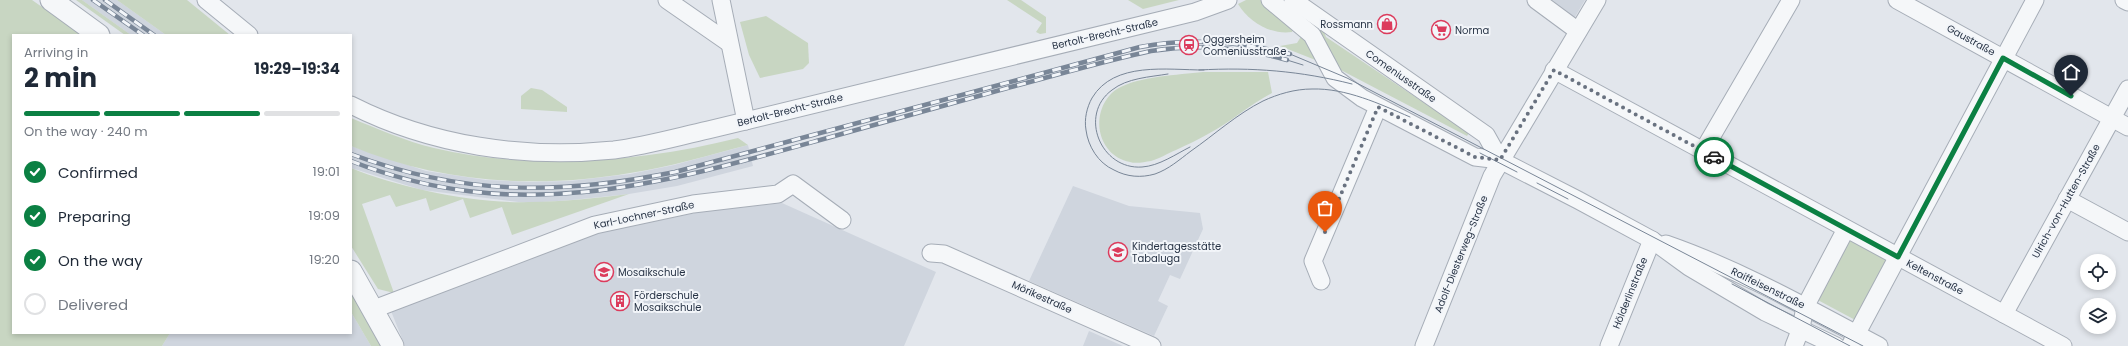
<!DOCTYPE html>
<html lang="en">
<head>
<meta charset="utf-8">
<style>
  :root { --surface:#fff; --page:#f2f2f3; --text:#1f2937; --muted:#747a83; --line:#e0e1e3; --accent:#0b8043 }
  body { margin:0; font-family:Poppins,sans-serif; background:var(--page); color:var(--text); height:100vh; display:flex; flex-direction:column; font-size:15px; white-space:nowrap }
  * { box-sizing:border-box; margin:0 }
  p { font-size:13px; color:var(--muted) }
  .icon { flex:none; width:22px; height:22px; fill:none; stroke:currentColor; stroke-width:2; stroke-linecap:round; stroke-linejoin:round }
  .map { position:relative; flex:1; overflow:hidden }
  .drawer { position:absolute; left:12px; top:34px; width:340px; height:300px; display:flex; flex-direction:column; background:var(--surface); border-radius:0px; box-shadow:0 2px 6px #0003 }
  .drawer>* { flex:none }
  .tools { position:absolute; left:2080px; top:254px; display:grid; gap:8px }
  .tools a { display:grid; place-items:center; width:36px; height:36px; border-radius:50%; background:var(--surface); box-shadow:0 2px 6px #0003; font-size:20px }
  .pin { position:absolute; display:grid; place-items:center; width:34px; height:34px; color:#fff; margin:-41px -17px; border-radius:50% 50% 50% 0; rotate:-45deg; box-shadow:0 0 4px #0007 }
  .pin .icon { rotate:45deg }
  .courier { position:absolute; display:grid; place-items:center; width:40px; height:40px; margin:-20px; border:3px solid #0b8043; border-radius:50%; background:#fff; color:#222; box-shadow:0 1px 5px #0007 }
  .head em { font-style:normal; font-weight:700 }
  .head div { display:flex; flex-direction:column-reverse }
  .head { display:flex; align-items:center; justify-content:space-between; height:68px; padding:0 12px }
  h1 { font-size:26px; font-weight:700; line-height:30px }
  .bar { display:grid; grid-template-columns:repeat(4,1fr); gap:6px 4px; align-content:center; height:48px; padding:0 12px }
  .bar i { height:5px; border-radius:3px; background:var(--line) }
  .bar .active { background:var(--accent) }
  .bar p { grid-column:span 4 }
  ol { padding:0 12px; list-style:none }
  li { display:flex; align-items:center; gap:12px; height:44px }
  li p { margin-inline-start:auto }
  li .icon { padding:4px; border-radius:50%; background:var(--accent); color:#fff; stroke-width:4 }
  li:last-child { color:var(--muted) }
  li i { width:22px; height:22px; border:2px solid var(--line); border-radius:50% }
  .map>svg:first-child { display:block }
  .built { fill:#cfd5de }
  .green { fill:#c8d6c2 }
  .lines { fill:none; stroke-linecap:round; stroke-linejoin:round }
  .minor-casing { stroke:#a6adb7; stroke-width:19 }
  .tertiary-casing { stroke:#a6adb7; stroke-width:23 }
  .minor { stroke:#f5f7f9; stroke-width:17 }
  .tertiary { stroke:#f5f7f9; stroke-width:21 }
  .tram { stroke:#798697; stroke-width:1 }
  .rail-casing { stroke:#798697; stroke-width:4.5 }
  .rail { stroke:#f2f5f9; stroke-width:3; stroke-dasharray:9; stroke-linecap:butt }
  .done { stroke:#697280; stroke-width:4; stroke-dasharray:0 7.2 }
  .route { stroke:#0b8043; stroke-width:5 }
  .labels { text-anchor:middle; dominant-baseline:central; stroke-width:4; stroke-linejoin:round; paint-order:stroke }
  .poi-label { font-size:10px; fill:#283446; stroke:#f2f5f9; text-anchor:start }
  .street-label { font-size:10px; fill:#283446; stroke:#f2f5f9 }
</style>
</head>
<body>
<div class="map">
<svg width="2128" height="346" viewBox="0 0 2128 346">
  <rect width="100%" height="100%" fill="#e2e6ec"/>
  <g class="built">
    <path d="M 82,0 L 117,0 L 166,35 L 131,35 Z"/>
    <path d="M 1547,0 L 1585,0 L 1572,22 Z"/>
    <path d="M 748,145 L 753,166 L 677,186 L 629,194 L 572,200 L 527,203 L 422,190 L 351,168 L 351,146 L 426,171 L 486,180 L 529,182 L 570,181 L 630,174 L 674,165 Z"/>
    <path d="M 1073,186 L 1129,206 L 1200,213 L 1203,229 L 1180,279 L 1170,275 L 1158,301 L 1168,306 L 1154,336 L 1029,281 Z"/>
    <path d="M 782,203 L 936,272 L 904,346 L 405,346 L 391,311 L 599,233 L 700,212 Z"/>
    <path d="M 351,312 L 371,346 L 162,346 L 170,333 L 351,333 Z"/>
    <path d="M 1089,331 L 1123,346 L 1083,346 Z"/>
  </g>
  <g class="green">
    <path d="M 0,0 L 32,0 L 82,35 L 13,35 L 13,333 L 170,333 L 162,346 L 0,346 Z"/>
    <path d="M 76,0 L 82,0 L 131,35 L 125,35 Z"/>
    <path d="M 117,0 L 187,0 L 230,35 L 166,35 Z"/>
    <path d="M 1007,0 L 1021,0 L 1046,17 L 1046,33 L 1040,34 L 1036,32 L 1042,23 Z"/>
    <path d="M 1128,0 L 1179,0 L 1143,9 Z"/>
    <path d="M 1246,0 L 1260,0 L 1294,28 L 1292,32 C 1270,35 1249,22 1238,4 Z"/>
    <path d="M 766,16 L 808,43 L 809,63 L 803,69 L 760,78 L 749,55 L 740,22 Z"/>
    <path d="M 1310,21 L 1323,29 L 1326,37 L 1469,133 L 1467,136 L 1335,67 L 1308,24 Z"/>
    <path d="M 1302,35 L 1318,61 L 1280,46 L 1297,43 Z"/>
    <path d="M 1203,72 L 1268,72 L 1272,93 C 1249,105 1231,122 1208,134 C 1198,140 1186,145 1176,150 C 1168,153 1159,159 1151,161 C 1144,162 1136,164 1130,162 C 1095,155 1089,108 1117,89 C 1139,76 1178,75 1203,72 Z"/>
    <path d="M 531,88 L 542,90 L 567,107 L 567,112 L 521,109 L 521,96 Z"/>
    <path d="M 351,118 C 378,129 405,141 434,148 C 530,171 643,162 738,138 L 748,145 C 709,155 670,167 630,173 C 536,189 440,183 351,146 Z"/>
    <path d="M 351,168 C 399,188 477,204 529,202 C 563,202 596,198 629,194 L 512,235 L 502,207 L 470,218 L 463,199 L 430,211 L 426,198 L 396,207 L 390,195 L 362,204 L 394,293 L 378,289 L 351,246 Z"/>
    <path d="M 1848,235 L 1892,258 L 1859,322 L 1814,298 Z"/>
    <path d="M 351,287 L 383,346 L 371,346 L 351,312 Z"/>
  </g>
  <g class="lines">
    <defs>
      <g id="minor">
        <path d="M 206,0 L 249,35"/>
        <path d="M 667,0 L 729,43"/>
        <path d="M 721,0 L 746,121"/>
        <path d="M 1270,0 L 1312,35 L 1335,78 L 1362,98 L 1475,157 L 1500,160 L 1578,200 L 1652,240 L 1689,267 L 1765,312 L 1836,346"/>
        <path d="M 1293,0 L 1486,135 L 1500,160"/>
        <path d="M 1536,0 L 1578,31"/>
        <path d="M 1897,0 L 2128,127"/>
        <path d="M 2124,0 L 2128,2"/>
        <path d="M 1554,70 L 2063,346"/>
        <path d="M 351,105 C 432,146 524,159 614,150 C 645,146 677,137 708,130 C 761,117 815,104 869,91 C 977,64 1086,38 1195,12 L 1228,0"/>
        <path d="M 1703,151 L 1791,0"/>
        <path d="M 2067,199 L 2128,232"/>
        <path d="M 1666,244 C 1741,270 1809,309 1879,346"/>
        <path d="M 931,253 L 944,254 L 1152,346"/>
        <path d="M 1321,281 L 1313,261 L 1378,107"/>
        <path d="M 374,309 L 595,225 L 693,204 L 778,194 L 793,184 L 842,220"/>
        <path d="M 2004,314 L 2128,89"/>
        <path d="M 1424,346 L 1492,176 L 1597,0"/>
        <path d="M 1609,346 L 1652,240"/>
        <path d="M 1794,346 L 1801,328 L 1805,307 L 1846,229"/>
        <path d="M 1850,346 L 2035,0"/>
      </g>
      <g id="tertiary">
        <path d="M 51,0 L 99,35"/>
        <path d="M 351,271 L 393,346"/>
      </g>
    </defs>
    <use href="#minor" class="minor-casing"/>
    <use href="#tertiary" class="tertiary-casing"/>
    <use href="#minor" class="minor"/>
    <use href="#tertiary" class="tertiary"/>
    <g class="tram">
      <path d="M 1290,54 L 1347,78 L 1863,346"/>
      <path d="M 1287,60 L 1303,65"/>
      <path d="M 1199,70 C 1252,67 1301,71 1352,84"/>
      <path d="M 1204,70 C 1167,70 1114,61 1092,98 C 1087,107 1084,119 1086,130 C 1088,146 1098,163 1114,170 C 1127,177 1141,178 1155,174 C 1169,169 1179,160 1191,151 C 1214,135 1237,114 1263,101 C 1278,94 1295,89 1312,89 C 1346,88 1380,104 1410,117"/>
      <path d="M 1168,74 C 1150,77 1127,78 1112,90 C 1078,115 1101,170 1142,167 C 1159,166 1176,154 1190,147"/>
      <path d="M 1480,153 L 1517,172"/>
      <path d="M 1537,183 L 1568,199"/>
      <path d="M 1732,284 L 1850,346"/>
    </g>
    <defs>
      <g id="rail">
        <path d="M 93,0 L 143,35"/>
        <path d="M 105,0 L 154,35"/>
        <path d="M 351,154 C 463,196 560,195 675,172 L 1140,47 C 1192,37 1240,42 1290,54"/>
        <path d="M 351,161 C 516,226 658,185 820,140 C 883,122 947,105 1011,87 C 1057,75 1104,61 1151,51 C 1197,44 1242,47 1287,60"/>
      </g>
    </defs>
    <use href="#rail" class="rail-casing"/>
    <use href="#rail" class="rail"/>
  </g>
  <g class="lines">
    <path class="done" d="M 1325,232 L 1378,107 L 1475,157 L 1500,160 L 1554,70 L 1714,157"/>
    <path class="route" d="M 1714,157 L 1898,257 L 2003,58 L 2071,96"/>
  </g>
  <defs>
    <symbol id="shop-ring" viewBox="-11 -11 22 22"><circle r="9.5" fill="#f2f5f9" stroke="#dc3b5c" stroke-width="1.5"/><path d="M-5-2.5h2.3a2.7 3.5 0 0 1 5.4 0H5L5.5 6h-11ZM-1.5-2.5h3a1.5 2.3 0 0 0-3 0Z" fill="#dc3b5c"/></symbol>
    <symbol id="supermarket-ring" viewBox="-11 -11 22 22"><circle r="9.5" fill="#f2f5f9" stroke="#dc3b5c" stroke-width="1.5"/><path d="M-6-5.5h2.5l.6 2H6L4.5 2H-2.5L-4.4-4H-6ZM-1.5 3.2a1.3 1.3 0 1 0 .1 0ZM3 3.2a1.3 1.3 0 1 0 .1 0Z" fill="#dc3b5c"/></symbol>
    <symbol id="station-ring" viewBox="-11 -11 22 22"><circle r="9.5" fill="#f2f5f9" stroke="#dc3b5c" stroke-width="1.5"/><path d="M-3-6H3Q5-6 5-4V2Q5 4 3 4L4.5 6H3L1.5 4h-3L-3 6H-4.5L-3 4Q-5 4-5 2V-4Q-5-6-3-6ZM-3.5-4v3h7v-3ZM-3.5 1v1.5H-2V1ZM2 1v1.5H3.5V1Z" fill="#dc3b5c"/></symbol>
    <symbol id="school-ring" viewBox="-11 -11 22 22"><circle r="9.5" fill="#f2f5f9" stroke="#dc3b5c" stroke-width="1.5"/><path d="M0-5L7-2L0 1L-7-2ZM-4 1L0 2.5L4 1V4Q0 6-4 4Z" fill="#dc3b5c"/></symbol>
    <symbol id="building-ring" viewBox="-11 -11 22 22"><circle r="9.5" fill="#f2f5f9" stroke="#dc3b5c" stroke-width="1.5"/><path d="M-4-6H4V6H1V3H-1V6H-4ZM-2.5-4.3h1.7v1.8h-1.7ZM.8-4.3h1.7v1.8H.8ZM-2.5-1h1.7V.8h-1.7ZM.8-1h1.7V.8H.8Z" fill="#dc3b5c"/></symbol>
  </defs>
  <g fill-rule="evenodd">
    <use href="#shop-ring" x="1376" y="13" width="22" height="22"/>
    <use href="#supermarket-ring" x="1430" y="19" width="22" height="22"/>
    <use href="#station-ring" x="1178" y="34" width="22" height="22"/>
    <use href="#school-ring" x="1107" y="241" width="22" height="22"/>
    <use href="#school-ring" x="593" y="261" width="22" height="22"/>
    <use href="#building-ring" x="609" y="290" width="22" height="22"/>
  </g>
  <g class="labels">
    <g class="poi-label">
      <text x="1373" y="24" text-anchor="end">Rossmann</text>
      <text x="1455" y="30">Norma</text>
      <text x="1203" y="39">Oggersheim<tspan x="1203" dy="12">Comeniusstraße</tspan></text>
      <text x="1132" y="246">Kindertagesstätte<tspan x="1132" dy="12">Tabaluga</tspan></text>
      <text x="618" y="272">Mosaikschule</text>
      <text x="634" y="295">Förderschule<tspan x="634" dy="12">Mosaikschule</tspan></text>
    </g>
    <g class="street-label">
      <text transform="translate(1105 34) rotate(-13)">Bertolt-Brecht-Straße</text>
      <text transform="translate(1971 40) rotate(29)">Gaustraße</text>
      <text transform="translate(1401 76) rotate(35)">Comeniusstraße</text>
      <text transform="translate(790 110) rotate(-14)">Bertolt-Brecht-Straße</text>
      <text transform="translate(2066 201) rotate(-61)">Ulrich-von-Hutten-Straße</text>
      <text transform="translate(644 215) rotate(-12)">Karl-Lochner-Straße</text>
      <text transform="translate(1461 254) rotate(-68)">Adolf-Diesterweg-Straße</text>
      <text transform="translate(1935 277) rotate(28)">Keltenstraße</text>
      <text transform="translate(1768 288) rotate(26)">Raiffeisenstraße</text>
      <text transform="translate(1630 293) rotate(-68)">Hölderlinstraße</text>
      <text transform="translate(1042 297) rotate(24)">Mörikestraße</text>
    </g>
  </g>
</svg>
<div class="tools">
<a><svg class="icon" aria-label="locate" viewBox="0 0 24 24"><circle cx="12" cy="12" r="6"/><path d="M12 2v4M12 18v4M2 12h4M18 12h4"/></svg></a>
<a><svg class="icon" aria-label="layers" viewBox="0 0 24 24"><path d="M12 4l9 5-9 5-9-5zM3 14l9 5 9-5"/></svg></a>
</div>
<div class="pin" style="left:1325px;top:232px;background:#ea580c"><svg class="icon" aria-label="bag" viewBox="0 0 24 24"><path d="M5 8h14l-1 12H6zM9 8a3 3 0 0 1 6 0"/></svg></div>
<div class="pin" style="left:2071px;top:96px;background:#1f2937"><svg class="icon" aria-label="home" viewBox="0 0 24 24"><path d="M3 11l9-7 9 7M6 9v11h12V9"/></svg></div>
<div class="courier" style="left:1714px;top:157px"><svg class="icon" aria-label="car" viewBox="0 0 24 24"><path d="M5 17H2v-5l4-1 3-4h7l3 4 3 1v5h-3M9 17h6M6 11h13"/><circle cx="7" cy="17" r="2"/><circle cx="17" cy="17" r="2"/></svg></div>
<section class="drawer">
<div class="head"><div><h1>2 min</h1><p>Arriving in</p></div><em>19:29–19:34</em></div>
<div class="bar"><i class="active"></i><i class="active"></i><i class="active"></i><i></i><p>On the way · 240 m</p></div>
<ol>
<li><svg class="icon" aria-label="check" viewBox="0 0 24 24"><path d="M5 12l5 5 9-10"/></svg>Confirmed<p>19:01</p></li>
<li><svg class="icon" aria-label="check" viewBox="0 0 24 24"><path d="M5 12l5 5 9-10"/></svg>Preparing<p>19:09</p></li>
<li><svg class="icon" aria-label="check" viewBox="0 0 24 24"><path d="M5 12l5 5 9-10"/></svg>On the way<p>19:20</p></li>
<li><i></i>Delivered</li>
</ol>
</section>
</div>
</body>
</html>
